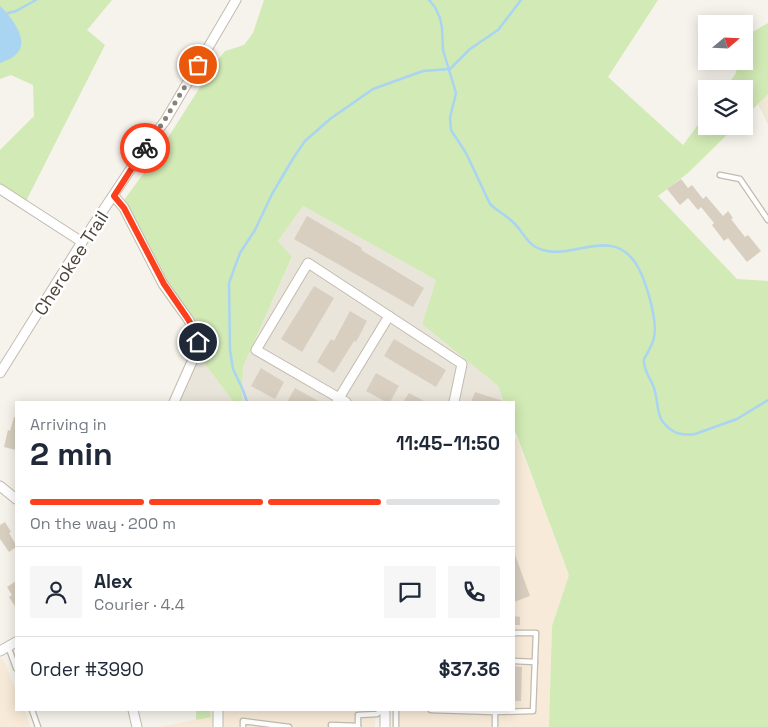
<!DOCTYPE html>
<html lang="en">
<head>
<meta charset="utf-8">
<style>
  :root { --surface:#fff; --page:#f6f6f7; --text:#1f2937; --muted:#747a83; --line:#e0e1e3; --accent:#fc3f1d }
  body { margin:0; font-family:"Space Grotesk",sans-serif; background:var(--page); color:var(--text); height:100vh; display:flex; flex-direction:column; font-size:19px; white-space:nowrap }
  * { box-sizing:border-box; margin:0 }
  p { font-size:16px; color:var(--muted) }
  .icon { flex:none; width:28px; height:28px; fill:none; stroke:currentColor; stroke-width:2; stroke-linecap:round; stroke-linejoin:round }
  .map { position:relative; flex:1; overflow:hidden }
  .sheet { position:absolute; left:15px; top:401px; width:500px; height:310px; display:flex; flex-direction:column; background:var(--surface); border-radius:0px; box-shadow:0 2px 12px #0003 }
  .sheet>* { flex:none }
  .needle { width:32px; rotate:71deg }
  .buttons { position:absolute; left:698px; top:15px; display:grid; gap:10px }
  .buttons a { display:grid; place-items:center; width:55px; height:55px; border-radius:0px; background:var(--surface); box-shadow:0 2px 12px #0003; font-size:25px }
  .pin { position:absolute; display:grid; place-items:center; width:42px; height:42px; color:#fff; margin:-21px; border:2px solid #fff; border-radius:50%; box-shadow:0 1px 5px #0007 }
  .courier { position:absolute; display:grid; place-items:center; width:50px; height:50px; margin:-25px; border:4px solid #fc3f1d; border-radius:50%; background:#fff; color:#222; box-shadow:0 1px 6px #0007 }
  .summary em { font-style:normal; font-weight:600 }
  .summary div { display:flex; flex-direction:column-reverse }
  .summary { display:flex; align-items:center; justify-content:space-between; height:85px; padding:0 15px }
  h1 { font-size:32px; font-weight:600; line-height:38px }
  .bar { display:grid; grid-template-columns:repeat(4,1fr); gap:8px 5px; align-content:center; height:60px; padding:0 15px }
  .bar i { height:6px; border-radius:4px; background:var(--line) }
  .bar .on { background:var(--accent) }
  .bar p { grid-column:span 4 }
  .line { display:flex; align-items:center; gap:12px; padding:0 15px; border-top:1px solid var(--line) }
  .line div { flex:1 }
  .round { display:grid; place-items:center; flex:none; width:52px; height:52px; border-radius:0px; background:var(--page) }
  .map>svg:first-child { display:block }
  .residential { fill:#eae5da }
  .commercial { fill:#f7ead8 }
  .education { fill:#efe8d6 }
  .green { fill:#d2eab5 }
  .water { fill:#a9d4f2 }
  .lines { fill:none; stroke-linecap:round; stroke-linejoin:round }
  .stream { stroke:#a9d4f2; stroke-width:2.5 }
  .building { fill:#d8cfc1 }
  .lane-casing { stroke:#c2bbae; stroke-width:7 }
  .street-casing { stroke:#c2bbae; stroke-width:11 }
  .lane { stroke:#fff; stroke-width:4.5 }
  .street { stroke:#fff; stroke-width:9 }
  .done { stroke:#878178; stroke-width:5; stroke-dasharray:0 9 }
  .route { stroke:#fc3f1d; stroke-width:6 }
  .labels { text-anchor:middle; dominant-baseline:central; stroke-width:5; stroke-linejoin:round; paint-order:stroke }
  .street-label { font-size:18px; fill:#4b4439; stroke:#fff }
</style>
</head>
<body>
<div class="map">
<svg width="768" height="727" viewBox="0 0 768 727">
  <rect width="100%" height="100%" fill="#f6f3ec"/>
  <g class="residential">
    <path d="M 303,206 L 436,280 L 422,324 L 498,386 L 504,402 L 245,402 L 242,400 L 243,367 L 292,258 L 278,241 Z"/>
    <path d="M 199,356 L 232,400 L 231,402 L 179,402 Z"/>
  </g>
  <g class="commercial">
    <path d="M 514,438 L 517,438 L 569,575 L 552,626 L 549,727 L 392,727 L 393,710 L 514,710 Z"/>
    <path d="M 2,657 L 16,691 L 16,710 L 24,710 L 31,727 L 0,727 L 0,659 Z"/>
    <path d="M 210,710 L 376,710 L 375,727 L 159,727 L 210,717 Z"/>
  </g>
  <path class="education" d="M 768,94 L 768,125 L 758,104 Z"/>
  <g class="green">
    <path d="M 0,0 L 112,0 L 87,30 L 105,45 L 24,205 L 0,189 L 0,150 L 34,116 L 33,85 L 11,75 L 0,79 Z"/>
    <path d="M 264,0 L 658,0 L 608,77 L 683,145 L 706,114 L 706,126 L 736,126 L 688,173 L 658,196 L 737,279 L 768,281 L 768,727 L 549,727 L 552,626 L 569,575 L 514,428 L 514,402 L 504,402 L 498,386 L 422,324 L 436,280 L 303,206 L 278,241 L 292,257 L 243,367 L 242,400 L 245,402 L 232,402 L 232,400 L 199,356 L 202,348 L 201,338 L 198,328 L 168,283 L 124,200 L 157,155 L 214,65 L 225,51 L 244,45 L 253,33 Z"/>
    <path d="M 768,23 L 768,94 L 744,118 L 744,89 L 725,89 L 736,73 L 738,61 L 744,61 L 744,37 Z"/>
    <path d="M 196,710 L 210,710 L 211,717 L 196,720 Z"/>
  </g>
  <path class="water" d="M 0,6 C 7,12 12,19 17,28 C 27,48 19,56 0,63 Z"/>
  <g class="lines">
    <g class="stream">
      <path d="M 429,0 L 435,7 L 440,18 L 442,28 L 443,50 L 456,93 L 450,118 L 451,130 L 466,153 L 490,204 C 497,211 506,215 513,222 C 524,232 527,246 543,250 C 575,260 615,223 639,269 C 647,285 654,311 655,328 C 655,335 653,343 649,350 C 648,353 645,356 644,360 C 643,370 651,379 654,388 C 660,407 654,419 673,431 C 679,435 687,435 695,434 L 737,419 L 768,400"/>
      <path d="M 8,13 L 16,11 L 36,0"/>
      <path d="M 247,402 L 243,390 L 233,369 L 230,350 L 229,283 L 240,253 L 255,230 L 272,194 L 294,157 L 305,141 L 330,119 L 373,89 L 423,71 L 450,69 L 470,49 L 498,30 L 521,0"/>
    </g>
  </g>
  <g class="building">
    <path d="M 681,179 L 688,188 L 692,185 L 703,199 L 706,196 L 723,216 L 728,211 L 733,218 L 731,219 L 745,237 L 748,235 L 761,251 L 747,262 L 728,238 L 724,241 L 712,225 L 714,223 L 701,207 L 698,210 L 688,198 L 680,205 L 667,189 Z"/>
    <path d="M 307,216 L 362,248 L 361,250 L 424,288 L 413,307 L 294,239 Z"/>
    <path d="M 314,286 L 334,298 L 302,352 L 281,339 Z"/>
    <path d="M 350,311 L 367,321 L 356,342 L 354,341 L 334,373 L 317,362 L 331,339 L 334,341 Z"/>
    <path d="M 394,339 L 446,370 L 436,387 L 384,356 Z"/>
    <path d="M 261,368 L 284,382 L 275,399 L 251,386 Z"/>
    <path d="M 376,373 L 399,386 L 390,402 L 386,402 L 366,391 Z"/>
    <path d="M 295,388 L 320,402 L 287,402 Z"/>
    <path d="M 475,392 L 503,401 L 503,402 L 471,402 Z"/>
    <path d="M 409,393 L 426,402 L 403,402 Z"/>
    <path d="M 14,417 L 16,417 L 16,450 L 4,447 L 8,430 L 10,431 Z"/>
    <path d="M 5,522 L 11,532 L 9,533 L 16,545 L 16,547 L 9,552 L 0,539 L 0,525 Z"/>
    <path d="M 514,552 L 530,596 L 514,602 Z"/>
    <path d="M 16,581 L 16,608 L 9,597 L 12,595 L 7,587 Z"/>
    <path d="M 514,616 L 520,617 L 520,625 L 514,625 Z"/>
    <path d="M 514,666 L 522,667 L 521,701 L 514,701 Z"/>
  </g>
  <g class="lines">
    <defs>
      <g id="lane">
        <path d="M 720,175 L 740,179 L 768,220"/>
        <path d="M 8,646 L 16,668"/>
        <path d="M 514,661 L 535,662"/>
        <path d="M 32,710 L 38,727"/>
        <path d="M 431,710 L 495,712"/>
        <path d="M 331,725 L 358,726"/>
        <path d="M 243,727 L 243,721 L 289,727"/>
        <path d="M 358,727 L 358,715 L 377,714 L 382,710"/>
        <path d="M 396,727 L 396,710"/>
        <path d="M 495,727 L 495,712 L 533,711 L 536,633 L 514,633"/>
      </g>
      <g id="street">
        <path d="M 0,189 L 82,242"/>
        <path d="M 114,196 L 124,208 L 163,284 L 188,319 L 196,333 L 198,342 L 194,357 L 174,402"/>
        <path d="M 0,373 L 82,242 L 148,143 L 165,121 L 236,0"/>
        <path d="M 337,402 L 339,398 L 256,350 L 308,263 L 462,364 L 454,402"/>
        <path d="M 346,402 L 339,398 L 389,316"/>
        <path d="M 0,486 L 16,499"/>
        <path d="M 0,651 L 16,642"/>
        <path d="M 133,710 L 137,727"/>
        <path d="M 218,727 L 218,710"/>
        <path d="M 385,727 L 385,710"/>
      </g>
    </defs>
    <use href="#lane" class="lane-casing"/>
    <use href="#street" class="street-casing"/>
    <use href="#lane" class="lane"/>
    <use href="#street" class="street"/>
  </g>
  <g class="lines">
    <path class="done" d="M 145,148 L 164,121 L 198,65"/>
    <path class="route" d="M 145,148 L 114,196 L 124,208 L 164,284 L 188,319 L 196,333 L 198,342"/>
  </g>
  <g class="labels">
    <g class="street-label">
      <text transform="translate(71 263) rotate(-57)">Cherokee Trail</text>
    </g>
  </g>
</svg>
<div class="buttons">
<a><svg class="needle" viewBox="-14 -14 28 28"><path d="M0-13l5 13h-10z" fill="#e53935"/><path d="M0 13l5-13h-10z" fill="#747a83"/></svg></a>
<a><svg class="icon" aria-label="layers" viewBox="0 0 24 24"><path d="M12 4l9 5-9 5-9-5zM3 14l9 5 9-5"/></svg></a>
</div>
<div class="pin" style="left:198px;top:65px;background:#ea580c"><svg class="icon" aria-label="bag" viewBox="0 0 24 24"><path d="M5 8h14l-1 12H6zM9 8a3 3 0 0 1 6 0"/></svg></div>
<div class="pin" style="left:198px;top:342px;background:#1f2937"><svg class="icon" aria-label="home" viewBox="0 0 24 24"><path d="M3 11l9-7 9 7M6 9v11h12V9"/></svg></div>
<div class="courier" style="left:145px;top:148px"><svg class="icon" aria-label="bike" viewBox="0 0 24 24"><circle cx="6" cy="16" r="4"/><circle cx="18" cy="16" r="4"/><path d="M6 16l4-8h5l3 8M10 8l3 8H6M13 5h3"/></svg></div>
<section class="sheet">
<div class="summary"><div><h1>2 min</h1><p>Arriving in</p></div><em>11:45–11:50</em></div>
<div class="bar"><i class="on"></i><i class="on"></i><i class="on"></i><i></i><p>On the way · 200 m</p></div>
<div class="line" style="height:90px"><a class="round"><svg class="icon" aria-label="person" viewBox="0 0 24 24"><circle cx="12" cy="8" r="4"/><path d="M4 21q1-7 8-7t8 7"/></svg></a><div><b>Alex</b><p>Courier · 4.4</p></div><a class="round"><svg class="icon" aria-label="chat" viewBox="0 0 24 24"><path d="M4 5h16v11H9l-5 4z"/></svg></a><a class="round"><svg class="icon" aria-label="phone" viewBox="0 0 24 24"><path d="M5 4h4l2 5-3 2q2 4 5 5l2-3 5 2v4C11 20 4 13 5 4z"/></svg></a></div>
<div class="line" style="height:65px"><div>Order #3990</div><b>$37.36</b></div>
</section>
</div>
</body>
</html>
